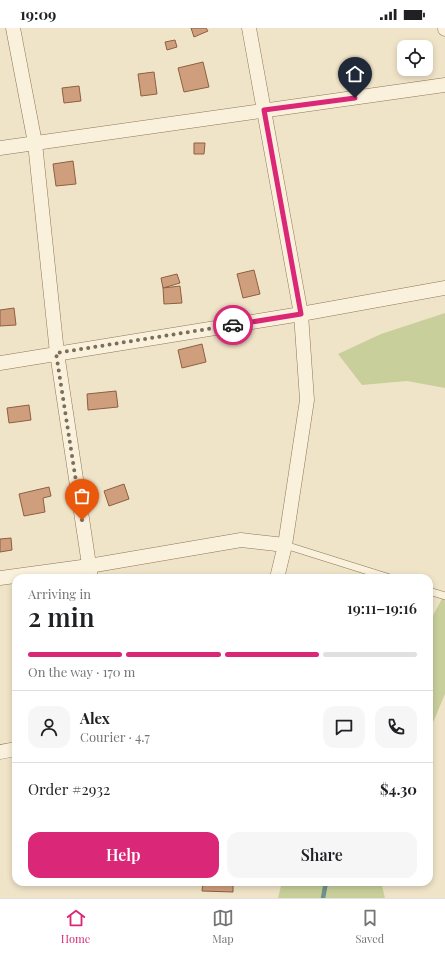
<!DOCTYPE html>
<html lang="en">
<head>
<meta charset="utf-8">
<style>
  :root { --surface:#fff; --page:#f6f6f6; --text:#202124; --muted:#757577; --line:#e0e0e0; --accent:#db2777 }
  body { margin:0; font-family:"Playfair Display",serif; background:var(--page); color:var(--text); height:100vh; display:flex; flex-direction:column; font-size:15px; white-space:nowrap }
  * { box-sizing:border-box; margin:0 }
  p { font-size:13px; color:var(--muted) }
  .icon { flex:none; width:22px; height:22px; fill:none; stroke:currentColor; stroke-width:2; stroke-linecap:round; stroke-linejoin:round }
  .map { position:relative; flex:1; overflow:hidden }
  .details { position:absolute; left:12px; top:546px; width:421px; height:312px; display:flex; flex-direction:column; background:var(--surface); border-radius:12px; box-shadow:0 2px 6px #0003 }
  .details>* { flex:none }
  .controls { position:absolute; left:397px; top:12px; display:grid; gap:8px }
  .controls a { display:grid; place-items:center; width:36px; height:36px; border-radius:8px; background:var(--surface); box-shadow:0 2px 6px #0003; font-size:20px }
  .pin { position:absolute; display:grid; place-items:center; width:34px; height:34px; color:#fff; margin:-41px -17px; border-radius:50% 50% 50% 0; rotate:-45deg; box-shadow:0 0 4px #0007 }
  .pin .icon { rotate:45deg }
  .courier { position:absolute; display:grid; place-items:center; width:40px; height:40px; margin:-20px; border:3px solid #db2777; border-radius:50%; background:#fff; color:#222; box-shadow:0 1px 5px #0007 }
  .headline em { font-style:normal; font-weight:600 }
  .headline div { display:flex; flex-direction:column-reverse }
  .headline { display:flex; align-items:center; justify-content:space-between; height:68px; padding:0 16px }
  h1 { font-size:26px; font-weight:600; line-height:30px }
  .bar { display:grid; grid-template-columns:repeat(4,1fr); gap:6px 4px; align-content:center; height:48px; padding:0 16px }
  .bar i { height:5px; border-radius:3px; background:var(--line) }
  .bar .on { background:var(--accent) }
  .bar p { grid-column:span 4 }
  .line { display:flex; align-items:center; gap:10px; padding:0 16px; border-top:1px solid var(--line) }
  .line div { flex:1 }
  .round { display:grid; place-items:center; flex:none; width:42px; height:42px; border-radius:12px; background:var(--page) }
  .cta { display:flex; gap:8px; margin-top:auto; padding:8px 16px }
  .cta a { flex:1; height:46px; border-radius:12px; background:var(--accent); color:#fff; font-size:16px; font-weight:600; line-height:46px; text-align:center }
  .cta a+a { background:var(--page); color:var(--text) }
  .status { display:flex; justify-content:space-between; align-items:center; height:28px; padding:0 20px; background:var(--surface); direction:ltr }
  .status svg { height:11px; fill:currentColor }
  .tab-bar { display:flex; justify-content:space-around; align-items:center; height:56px; border-top:1px solid var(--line); background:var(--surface); font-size:11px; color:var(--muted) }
  .tab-bar a { display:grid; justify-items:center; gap:2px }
  .tab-bar .on { color:var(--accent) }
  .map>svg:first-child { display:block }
  .green { fill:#c9cf9b }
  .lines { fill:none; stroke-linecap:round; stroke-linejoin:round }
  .stream { stroke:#6f938a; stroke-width:4.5 }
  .building { fill:#cf9f7d; stroke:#8d5f41 }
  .lane-casing { stroke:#8d765c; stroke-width:8 }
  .street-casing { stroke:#8d765c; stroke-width:15 }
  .lane { stroke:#faf1dc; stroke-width:7 }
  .street { stroke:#faf1dc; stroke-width:14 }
  .done { stroke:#7c6e5b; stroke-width:4; stroke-dasharray:0 7.2 }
  .route { stroke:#db2777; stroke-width:5 }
</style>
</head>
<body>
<div class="status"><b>19:09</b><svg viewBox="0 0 49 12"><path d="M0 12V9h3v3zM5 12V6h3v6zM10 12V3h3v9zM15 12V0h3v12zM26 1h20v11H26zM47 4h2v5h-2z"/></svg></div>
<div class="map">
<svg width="445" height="870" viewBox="0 0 445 870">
  <rect width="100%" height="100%" fill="#f0e4c8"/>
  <g class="green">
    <path d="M 445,285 L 445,360 L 407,353 L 362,357 L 338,326 L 381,306 Z"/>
    <path d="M 445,565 L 445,666 L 429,704 L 429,595 Z"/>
    <path d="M 282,854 L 381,854 L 385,870 L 278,870 Z"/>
  </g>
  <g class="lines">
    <path class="stream" d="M 323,870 L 326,854"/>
  </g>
  <g class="building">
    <path d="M 191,0 L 206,0 L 208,3 L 194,9 Z"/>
    <path d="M 175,12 L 177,19 L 167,22 L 165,14 Z"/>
    <path d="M 203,34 L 209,59 L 184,64 L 178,40 Z"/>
    <path d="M 154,44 L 157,66 L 141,68 L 138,46 Z"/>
    <path d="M 79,58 L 81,73 L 64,75 L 62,60 Z"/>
    <path d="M 194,115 L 205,115 L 204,126 L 194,126 Z"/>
    <path d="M 73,133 L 76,156 L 56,158 L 53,136 Z"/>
    <path d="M 254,242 L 260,266 L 243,270 L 237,246 Z"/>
    <path d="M 177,246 L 180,255 L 163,260 L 161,250 Z"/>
    <path d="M 180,258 L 182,275 L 164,276 L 163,260 Z"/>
    <path d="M 14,280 L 16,297 L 0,298 L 0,282 Z"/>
    <path d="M 202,316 L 206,334 L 182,340 L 178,322 Z"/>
    <path d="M 116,363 L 118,379 L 88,382 L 87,366 Z"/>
    <path d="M 29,377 L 31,392 L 9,395 L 7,380 Z"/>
    <path d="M 124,456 L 129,471 L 109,478 L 104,463 Z"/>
    <path d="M 49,459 L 51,468 L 43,470 L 45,484 L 24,488 L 19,466 Z"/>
    <path d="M 11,510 L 12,522 L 0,524 L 0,511 Z"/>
    <path d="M 203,854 L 233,854 L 233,864 L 202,863 Z"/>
  </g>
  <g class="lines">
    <defs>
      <g id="lane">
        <path d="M 285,517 L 390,550"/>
        <path d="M 429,563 L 445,568"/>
      </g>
      <g id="street">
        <path d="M 13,0 L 35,115 L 57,325 L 91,550"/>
        <path d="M 445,0 L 445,1"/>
        <path d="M 0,120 L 445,57"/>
        <path d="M 0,335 L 301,286 L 249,0"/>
        <path d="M 0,550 L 89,538 L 241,512 L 285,517"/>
        <path d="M 277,550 L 285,517 L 307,372 L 301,286 L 445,260"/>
        <path d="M 0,724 L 16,721"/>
      </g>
    </defs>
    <use href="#lane" class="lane-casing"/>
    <use href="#street" class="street-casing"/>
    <use href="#lane" class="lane"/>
    <use href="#street" class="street"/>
  </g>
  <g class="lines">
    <path class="done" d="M 82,492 L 56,325 L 233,297"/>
    <path class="route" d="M 233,297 L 301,286 L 264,82 L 355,70"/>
  </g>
</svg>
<div class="controls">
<a><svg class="icon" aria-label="locate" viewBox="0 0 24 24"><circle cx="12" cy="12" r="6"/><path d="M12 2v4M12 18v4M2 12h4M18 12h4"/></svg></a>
</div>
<div class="pin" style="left:82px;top:492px;background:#ea580c"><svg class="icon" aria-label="bag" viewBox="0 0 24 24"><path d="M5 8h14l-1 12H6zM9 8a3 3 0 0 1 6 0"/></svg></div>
<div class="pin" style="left:355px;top:70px;background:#1f2937"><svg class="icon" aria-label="home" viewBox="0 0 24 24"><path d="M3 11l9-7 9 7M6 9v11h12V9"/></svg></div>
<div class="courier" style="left:233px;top:297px"><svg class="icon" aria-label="car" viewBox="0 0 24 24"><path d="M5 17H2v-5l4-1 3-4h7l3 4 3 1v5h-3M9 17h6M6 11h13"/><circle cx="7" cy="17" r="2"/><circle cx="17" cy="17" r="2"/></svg></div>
<section class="details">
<div class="headline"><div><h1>2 min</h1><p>Arriving in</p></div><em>19:11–19:16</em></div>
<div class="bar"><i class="on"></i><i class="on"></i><i class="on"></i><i></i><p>On the way · 170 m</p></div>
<div class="line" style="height:72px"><a class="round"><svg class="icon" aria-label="person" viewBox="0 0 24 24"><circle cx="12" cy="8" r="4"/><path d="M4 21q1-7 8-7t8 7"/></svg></a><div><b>Alex</b><p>Courier · 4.7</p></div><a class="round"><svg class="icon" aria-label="chat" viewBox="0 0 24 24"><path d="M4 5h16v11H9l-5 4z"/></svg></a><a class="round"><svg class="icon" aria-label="phone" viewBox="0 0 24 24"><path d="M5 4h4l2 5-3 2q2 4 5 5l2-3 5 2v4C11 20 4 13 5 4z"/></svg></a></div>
<div class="line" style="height:52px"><div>Order #2932</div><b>$4.30</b></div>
<div class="cta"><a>Help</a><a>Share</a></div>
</section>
</div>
<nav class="tab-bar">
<a class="on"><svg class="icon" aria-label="home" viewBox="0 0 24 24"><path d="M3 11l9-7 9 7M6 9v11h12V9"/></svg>Home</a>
<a><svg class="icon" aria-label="map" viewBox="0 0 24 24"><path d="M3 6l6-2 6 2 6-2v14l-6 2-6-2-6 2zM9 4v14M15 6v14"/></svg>Map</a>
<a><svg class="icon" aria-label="saved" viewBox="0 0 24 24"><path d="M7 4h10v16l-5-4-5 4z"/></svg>Saved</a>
</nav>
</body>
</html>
